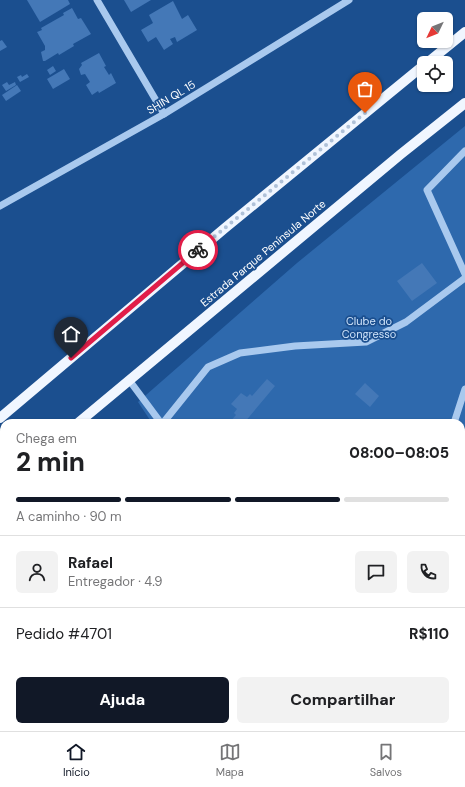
<!DOCTYPE html>
<html lang="pt">
<head>
<meta charset="utf-8">
<style>
  :root { --surface:#fff; --page:#f2f2f2; --text:#202124; --muted:#757577; --line:#e0e0e0; --accent:#111827 }
  body { margin:0; font-family:"DM Sans",sans-serif; background:var(--page); color:var(--text); height:100vh; display:flex; flex-direction:column; font-size:15px; white-space:nowrap }
  * { box-sizing:border-box; margin:0 }
  p { font-size:13px; color:var(--muted) }
  .icon { flex:none; width:22px; height:22px; fill:none; stroke:currentColor; stroke-width:2; stroke-linecap:round; stroke-linejoin:round }
  .map { position:relative; flex:1; overflow:hidden }
  .details { position:absolute; left:0px; top:419px; width:465px; height:312px; display:flex; flex-direction:column; background:var(--surface); border-radius:12px 12px 0 0; box-shadow:0 1px 3px #0004 }
  .details>* { flex:none }
  .needle { width:26px; rotate:227deg }
  .fabs { position:absolute; left:417px; top:12px; display:grid; gap:8px }
  .fabs a { display:grid; place-items:center; width:36px; height:36px; border-radius:6px; background:var(--surface); box-shadow:0 1px 3px #0004; font-size:20px }
  .pin { position:absolute; display:grid; place-items:center; width:34px; height:34px; color:#fff; margin:-41px -17px; border-radius:50% 50% 50% 0; rotate:-45deg; box-shadow:0 0 4px #0007 }
  .pin .icon { rotate:45deg }
  .courier { position:absolute; display:grid; place-items:center; width:40px; height:40px; margin:-20px; border:3px solid #e11d48; border-radius:50%; background:#fff; color:#222; box-shadow:0 1px 5px #0007 }
  .head em { font-style:normal; font-weight:800 }
  .head div { display:flex; flex-direction:column-reverse }
  .head { display:flex; align-items:center; justify-content:space-between; height:68px; padding:0 16px }
  h1 { font-size:26px; font-weight:800; line-height:30px }
  .bar { display:grid; grid-template-columns:repeat(4,1fr); gap:6px 4px; align-content:center; height:48px; padding:0 16px }
  .bar i { height:5px; border-radius:3px; background:var(--line) }
  .bar .current { background:var(--accent) }
  .bar p { grid-column:span 4 }
  .line { display:flex; align-items:center; gap:10px; padding:0 16px; border-top:1px solid var(--line) }
  .line div { flex:1 }
  .round { display:grid; place-items:center; flex:none; width:42px; height:42px; border-radius:6px; background:var(--page) }
  .primary-button { display:flex; gap:8px; margin-top:auto; padding:8px 16px }
  .primary-button a { flex:1; height:46px; border-radius:6px; background:var(--accent); color:#fff; font-size:16px; font-weight:800; line-height:46px; text-align:center }
  .primary-button a+a { background:var(--page); color:var(--text) }
  .tabs { display:flex; justify-content:space-around; align-items:center; height:56px; border-top:1px solid var(--line); background:var(--surface); font-size:11px; color:var(--muted) }
  .tabs a { display:grid; justify-items:center; gap:2px }
  .tabs .current { color:var(--accent) }
  .map>svg:first-child { display:block }
  .green { fill:#2e69ad }
  .building { fill:#4478b7 }
  .lines { fill:none; stroke-linecap:round; stroke-linejoin:round }
  .minor { stroke:#a9c9ee; stroke-width:7 }
  .major { stroke:#f0f6ff; stroke-width:10 }
  .done { stroke:#afc1d8; stroke-width:4; stroke-dasharray:0 7.2 }
  .route { stroke:#e11d48; stroke-width:5 }
  .labels { text-anchor:middle; dominant-baseline:central; stroke-width:3.5; stroke-linejoin:round; paint-order:stroke }
  .street-label { font-size:11px; fill:#fff; stroke:#1b4f8f }
  .park-label { font-size:11px; fill:#cfe3fa; stroke:#1b4f8f }
</style>
</head>
<body>
<div class="map">
<svg width="465" height="731" viewBox="0 0 465 731">
  <rect width="100%" height="100%" fill="#1b4f8f"/>
  <path class="green" d="M 465,126 L 465,731 L 360,731 L 358,727 L 461,727 L 461,423 L 152,423 L 138,402 L 297,263 Z"/>
  <g class="building">
    <path d="M 27,0 L 68,0 L 70,4 L 40,22 Z"/>
    <path d="M 124,0 L 151,0 L 131,12 Z"/>
    <path d="M 173,1 L 182,19 L 188,15 L 197,30 L 177,42 L 175,37 L 170,39 L 173,44 L 164,50 L 156,37 L 148,42 L 141,30 L 153,23 L 149,15 Z"/>
    <path d="M 72,8 L 78,19 L 81,18 L 91,34 L 73,44 L 74,46 L 59,55 L 58,53 L 45,61 L 43,61 L 41,52 L 45,50 L 45,46 L 37,32 L 42,30 L 41,28 L 64,15 L 63,13 Z"/>
    <path d="M 2,40 L 7,47 L 0,51 L 0,41 Z"/>
    <path d="M 99,53 L 106,66 L 104,67 L 109,75 L 111,73 L 116,83 L 99,93 L 98,91 L 92,95 L 86,85 L 90,82 L 85,74 L 81,75 L 79,69 L 82,65 L 81,63 Z"/>
    <path d="M 53,66 L 56,71 L 50,75 L 47,70 Z"/>
    <path d="M 64,69 L 70,79 L 53,89 L 47,79 Z"/>
    <path d="M 27,74 L 29,77 L 20,82 L 17,77 L 21,75 L 22,77 Z"/>
    <path d="M 7,82 L 9,85 L 15,82 L 16,85 L 6,91 L 2,85 Z"/>
    <path d="M 17,85 L 21,91 L 6,101 L 2,95 Z"/>
    <path d="M 422,263 L 437,283 L 412,301 L 397,281 Z"/>
    <path d="M 267,379 L 275,386 L 244,423 L 229,423 L 236,415 L 234,413 L 237,409 L 231,404 L 241,393 L 247,397 L 250,394 L 252,396 Z"/>
    <path d="M 365,383 L 379,396 L 370,407 L 355,394 Z"/>
    <path d="M 465,533 L 465,554 L 461,550 L 461,537 Z"/>
    <path d="M 461,703 L 465,705 L 465,727 L 463,731 L 415,731 L 417,727 L 461,727 Z"/>
    <rect x="62" y="727" width="12" height="4"/>
  </g>
  <g class="lines">
    <g class="minor">
      <path d="M 97,0 L 164,114"/>
      <path d="M 465,151 L 427,190 L 465,274"/>
      <path d="M 0,206 L 164,114 L 349,0"/>
      <path d="M 129,380 L 161,423"/>
      <path d="M 163,423 L 208,367 L 240,353 L 295,346 L 366,342 L 406,322 L 465,278"/>
      <path d="M 454,423 L 465,389"/>
      <path d="M 461,671 L 465,671"/>
    </g>
    <g class="major">
      <path d="M 427,63 L 465,32"/>
      <path d="M 0,418 L 225,228 L 424,65"/>
      <path d="M 78,423 L 401,154 L 465,103"/>
      <path d="M 0,490 L 4,487"/>
    </g>
  </g>
  <g class="lines">
    <path class="done" d="M 198,250 L 365,113"/>
    <path class="route" d="M 71,358 L 198,250"/>
  </g>
  <g class="labels">
    <g class="street-label">
      <text transform="translate(171 97) rotate(-31)">SHIN QL 15</text>
      <text transform="translate(263 253) rotate(-40)">Estrada Parque Península Norte</text>
    </g>
    <g class="park-label">
      <text x="369" y="321">Clube do<tspan x="369" dy="13">Congresso</tspan></text>
    </g>
  </g>
</svg>
<div class="fabs">
<a><svg class="needle" viewBox="-14 -14 28 28"><path d="M0-13l5 13h-10z" fill="#e53935"/><path d="M0 13l5-13h-10z" fill="#757577"/></svg></a>
<a><svg class="icon" aria-label="locate" viewBox="0 0 24 24"><circle cx="12" cy="12" r="6"/><path d="M12 2v4M12 18v4M2 12h4M18 12h4"/></svg></a>
</div>
<div class="pin" style="left:365px;top:113px;background:#ea580c"><svg class="icon" aria-label="bag" viewBox="0 0 24 24"><path d="M5 8h14l-1 12H6zM9 8a3 3 0 0 1 6 0"/></svg></div>
<div class="pin" style="left:71px;top:358px;background:#1f2937"><svg class="icon" aria-label="home" viewBox="0 0 24 24"><path d="M3 11l9-7 9 7M6 9v11h12V9"/></svg></div>
<div class="courier" style="left:198px;top:250px"><svg class="icon" aria-label="bike" viewBox="0 0 24 24"><circle cx="6" cy="16" r="4"/><circle cx="18" cy="16" r="4"/><path d="M6 16l4-8h5l3 8M10 8l3 8H6M13 5h3"/></svg></div>
<section class="details">
<div class="head"><div><h1>2 min</h1><p>Chega em</p></div><em>08:00–08:05</em></div>
<div class="bar"><i class="current"></i><i class="current"></i><i class="current"></i><i></i><p>A caminho · 90 m</p></div>
<div class="line" style="height:72px"><a class="round"><svg class="icon" aria-label="person" viewBox="0 0 24 24"><circle cx="12" cy="8" r="4"/><path d="M4 21q1-7 8-7t8 7"/></svg></a><div><b>Rafael</b><p>Entregador · 4.9</p></div><a class="round"><svg class="icon" aria-label="chat" viewBox="0 0 24 24"><path d="M4 5h16v11H9l-5 4z"/></svg></a><a class="round"><svg class="icon" aria-label="phone" viewBox="0 0 24 24"><path d="M5 4h4l2 5-3 2q2 4 5 5l2-3 5 2v4C11 20 4 13 5 4z"/></svg></a></div>
<div class="line" style="height:52px"><div>Pedido #4701</div><b>R$110</b></div>
<div class="primary-button"><a>Ajuda</a><a>Compartilhar</a></div>
</section>
</div>
<nav class="tabs">
<a class="current"><svg class="icon" aria-label="home" viewBox="0 0 24 24"><path d="M3 11l9-7 9 7M6 9v11h12V9"/></svg>Início</a>
<a><svg class="icon" aria-label="map" viewBox="0 0 24 24"><path d="M3 6l6-2 6 2 6-2v14l-6 2-6-2-6 2zM9 4v14M15 6v14"/></svg>Mapa</a>
<a><svg class="icon" aria-label="saved" viewBox="0 0 24 24"><path d="M7 4h10v16l-5-4-5 4z"/></svg>Salvos</a>
</nav>
</body>
</html>
